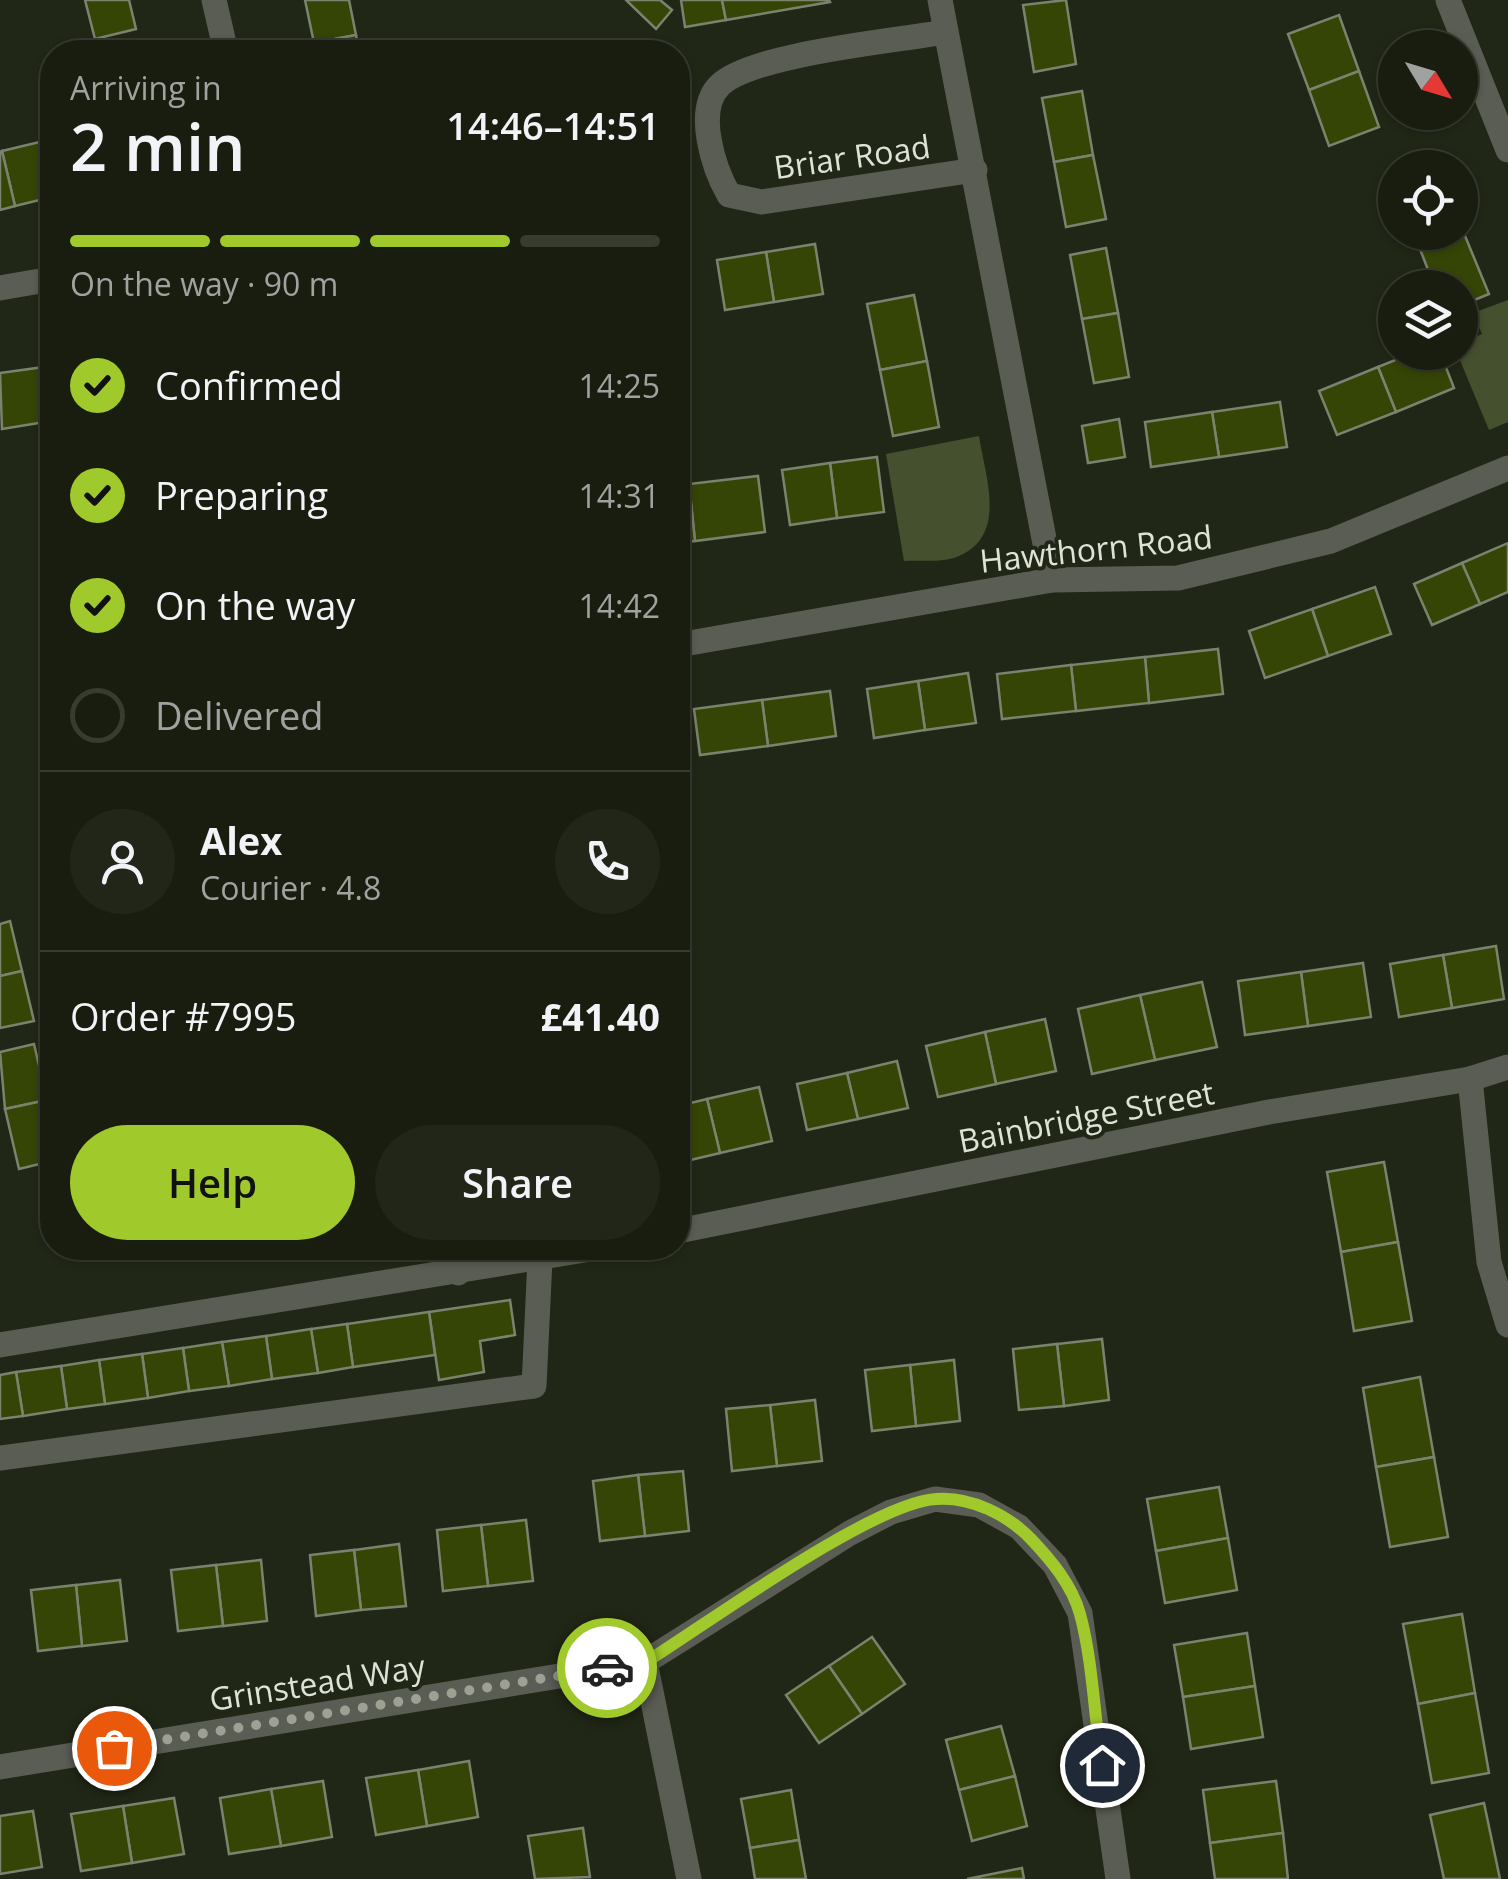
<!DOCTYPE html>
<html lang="en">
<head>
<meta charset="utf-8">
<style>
  :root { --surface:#191d10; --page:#222619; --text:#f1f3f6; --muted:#9fa29f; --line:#373b30; --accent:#a0c92b }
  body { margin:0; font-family:"Open Sans",sans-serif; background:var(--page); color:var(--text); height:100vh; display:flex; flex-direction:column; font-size:38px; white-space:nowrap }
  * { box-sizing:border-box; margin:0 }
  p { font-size:32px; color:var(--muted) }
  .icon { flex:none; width:55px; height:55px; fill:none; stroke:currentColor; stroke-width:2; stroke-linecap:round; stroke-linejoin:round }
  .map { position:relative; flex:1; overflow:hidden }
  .sheet { position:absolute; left:40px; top:40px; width:650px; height:1220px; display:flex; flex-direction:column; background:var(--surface); border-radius:40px; box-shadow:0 2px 8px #0004,0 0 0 2px var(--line) }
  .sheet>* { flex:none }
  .needle { width:65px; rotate:128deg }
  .fabs { position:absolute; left:1378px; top:30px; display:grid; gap:20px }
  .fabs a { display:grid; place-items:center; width:100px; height:100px; border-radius:50%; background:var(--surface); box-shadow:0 2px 8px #0004,0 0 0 2px var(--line); font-size:50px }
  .pin { position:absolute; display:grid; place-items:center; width:85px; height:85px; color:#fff; margin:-42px; border:5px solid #fff; border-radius:50%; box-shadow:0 2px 10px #0007 }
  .courier { position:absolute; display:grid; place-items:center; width:100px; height:100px; margin:-50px; border:8px solid #a0c92b; border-radius:50%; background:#fff; color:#222; box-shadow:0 2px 12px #0007 }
  .overview em { font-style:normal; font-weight:600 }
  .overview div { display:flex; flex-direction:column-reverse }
  .overview { display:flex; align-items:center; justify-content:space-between; height:170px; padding:0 30px }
  h1 { font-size:65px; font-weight:600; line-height:75px }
  .bar { display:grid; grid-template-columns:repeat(4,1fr); gap:15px 10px; align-content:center; height:120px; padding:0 30px }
  .bar i { height:12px; border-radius:8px; background:var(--line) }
  .bar .on { background:var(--accent) }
  .bar p { grid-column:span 4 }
  .line { display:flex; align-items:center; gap:25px; padding:0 30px; border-top:2px solid var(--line) }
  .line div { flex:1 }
  .round { display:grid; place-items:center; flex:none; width:105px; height:105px; border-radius:52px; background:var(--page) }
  ol { padding:0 30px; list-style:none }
  li { display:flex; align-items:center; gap:30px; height:110px }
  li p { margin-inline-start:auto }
  li .icon { padding:10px; border-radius:50%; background:var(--accent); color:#111; stroke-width:4 }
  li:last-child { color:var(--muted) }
  li i { width:55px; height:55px; border:5px solid var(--line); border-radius:50% }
  .button { display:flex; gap:20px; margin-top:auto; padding:20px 30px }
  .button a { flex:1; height:115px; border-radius:60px; background:var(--accent); color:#111; font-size:40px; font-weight:600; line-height:115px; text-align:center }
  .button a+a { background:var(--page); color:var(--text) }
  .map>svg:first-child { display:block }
  .green { fill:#45502e }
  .building { fill:#354506; stroke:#7b826e; stroke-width:2.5 }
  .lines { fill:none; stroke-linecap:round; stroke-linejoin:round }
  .minor { stroke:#5a5d54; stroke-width:25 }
  .done { stroke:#9ca193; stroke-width:10; stroke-dasharray:0 18 }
  .route { stroke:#a0c92b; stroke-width:12 }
  .labels { text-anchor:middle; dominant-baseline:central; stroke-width:8; stroke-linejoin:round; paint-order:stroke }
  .street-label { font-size:32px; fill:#dfe3d7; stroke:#212716 }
</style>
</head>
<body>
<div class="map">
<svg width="1508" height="1879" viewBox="0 0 1508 1879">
  <rect width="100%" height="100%" fill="#212716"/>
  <g class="green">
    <path d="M 1508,300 L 1508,422 L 1489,430 L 1457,353 L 1460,344 L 1482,334 L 1473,313 Z"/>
    <path d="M 979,436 C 985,476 1008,535 959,556 C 944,563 920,560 904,561 L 886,454 Z"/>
  </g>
  <g class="building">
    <path d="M 85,0 L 129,0 L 136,29 L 95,39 Z"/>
    <path d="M 305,0 L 349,0 L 356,35 L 314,43 Z"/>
    <path d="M 626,0 L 660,0 L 672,10 L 656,29 Z"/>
    <path d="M 681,0 L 722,0 L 726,20 L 685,27 Z"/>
    <path d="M 722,0 L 829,0 L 830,2 L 726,20 Z"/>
    <path d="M 1066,0 L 1076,64 L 1034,72 L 1023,5 Z"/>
    <path d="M 1339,15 L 1359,71 L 1309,90 L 1288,34 Z"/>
    <path d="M 356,35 L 359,52 L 316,52 L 314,43 Z"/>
    <path d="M 642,40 L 644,52 L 594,52 L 593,48 Z"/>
    <path d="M 1359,71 L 1379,127 L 1329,146 L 1309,90 Z"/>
    <path d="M 1082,91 L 1093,155 L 1054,162 L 1042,98 Z"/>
    <path d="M 52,139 L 52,197 L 15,206 L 2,151 Z"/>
    <path d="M 2,151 L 15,206 L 0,210 L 0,152 Z"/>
    <path d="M 1093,155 L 1106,219 L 1066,227 L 1054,162 Z"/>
    <path d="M 1463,231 L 1489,294 L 1460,306 L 1460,288 L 1435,288 L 1420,249 Z"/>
    <path d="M 1413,232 L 1460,232 L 1420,249 Z"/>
    <path d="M 815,244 L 823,294 L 774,302 L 766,252 Z"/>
    <path d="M 1106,248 L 1118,313 L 1082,319 L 1070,255 Z"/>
    <path d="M 766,252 L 774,302 L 725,310 L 717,260 Z"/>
    <path d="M 914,295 L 927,361 L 880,370 L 867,304 Z"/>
    <path d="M 1118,313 L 1129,377 L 1094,383 L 1082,319 Z"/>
    <path d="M 1415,352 L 1440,352 L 1454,388 L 1396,412 L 1378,367 Z"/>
    <path d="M 927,361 L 939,427 L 893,436 L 880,370 Z"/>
    <path d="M 52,365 L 52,421 L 51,421 L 44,367 Z"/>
    <path d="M 44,367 L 51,421 L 2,429 L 0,373 Z"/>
    <path d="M 1378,367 L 1396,412 L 1337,435 L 1319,391 Z"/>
    <path d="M 1280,402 L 1287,447 L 1219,457 L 1212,412 Z"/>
    <path d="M 1212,412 L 1219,457 L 1151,467 L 1145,422 Z"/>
    <path d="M 1119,419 L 1125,457 L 1088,463 L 1082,426 Z"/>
    <path d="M 877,457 L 884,512 L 837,518 L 830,463 Z"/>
    <path d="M 830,463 L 837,518 L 790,525 L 782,470 Z"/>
    <path d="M 758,476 L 765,532 L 695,541 L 689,484 Z"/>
    <path d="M 689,484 L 695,541 L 678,543 L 678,486 Z"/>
    <path d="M 1508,543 L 1508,592 L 1480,604 L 1462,563 Z"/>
    <path d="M 1462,563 L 1480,604 L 1432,625 L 1414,584 Z"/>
    <path d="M 1375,587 L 1391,634 L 1328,656 L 1312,609 Z"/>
    <path d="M 1312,609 L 1328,656 L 1265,678 L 1249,631 Z"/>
    <path d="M 1218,649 L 1223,694 L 1149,703 L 1145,657 Z"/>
    <path d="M 1145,657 L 1149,703 L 1076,711 L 1071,665 Z"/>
    <path d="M 1071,665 L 1076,711 L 1002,719 L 997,674 Z"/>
    <path d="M 968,673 L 976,723 L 925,730 L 918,681 Z"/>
    <path d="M 918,681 L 925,730 L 874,738 L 867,689 Z"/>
    <path d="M 830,691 L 836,736 L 768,746 L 762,700 Z"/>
    <path d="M 762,700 L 768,746 L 700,755 L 694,709 Z"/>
    <path d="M 10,921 L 22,971 L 0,976 L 0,924 Z"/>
    <path d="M 1496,946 L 1504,999 L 1452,1008 L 1443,955 Z"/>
    <path d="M 1443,955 L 1452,1008 L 1399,1017 L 1390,964 Z"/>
    <path d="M 1363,963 L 1371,1017 L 1308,1026 L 1301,972 Z"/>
    <path d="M 22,971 L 34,1021 L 0,1028 L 0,976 Z"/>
    <path d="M 1301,972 L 1308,1026 L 1245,1035 L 1238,981 Z"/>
    <path d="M 1202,982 L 1217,1047 L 1155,1060 L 1140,995 Z"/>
    <path d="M 1140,995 L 1155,1060 L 1092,1074 L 1078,1009 Z"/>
    <path d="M 1045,1019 L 1056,1071 L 996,1084 L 985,1032 Z"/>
    <path d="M 985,1032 L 996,1084 L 938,1097 L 926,1046 Z"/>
    <path d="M 34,1044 L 47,1100 L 5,1109 L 0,1052 Z"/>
    <path d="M 897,1061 L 908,1108 L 858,1119 L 847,1073 Z"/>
    <path d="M 847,1073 L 858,1119 L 807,1130 L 797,1084 Z"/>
    <path d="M 759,1087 L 772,1141 L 720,1153 L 707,1099 Z"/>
    <path d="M 707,1099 L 720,1153 L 678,1163 L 678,1106 Z"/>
    <path d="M 47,1100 L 52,1161 L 19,1169 L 5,1109 Z"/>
    <path d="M 1384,1162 L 1398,1242 L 1341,1252 L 1327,1172 Z"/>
    <path d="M 1398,1242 L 1412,1321 L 1354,1331 L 1341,1252 Z"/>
    <path d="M 510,1300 L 515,1335 L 480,1341 L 484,1372 L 439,1380 L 429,1312 Z"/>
    <path d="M 429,1312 L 435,1355 L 353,1367 L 347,1324 Z"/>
    <path d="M 347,1324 L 353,1367 L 318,1373 L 311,1329 Z"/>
    <path d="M 311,1329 L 318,1373 L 272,1379 L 266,1336 Z"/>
    <path d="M 266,1336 L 272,1379 L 229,1386 L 222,1342 Z"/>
    <path d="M 1102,1339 L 1109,1400 L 1064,1406 L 1057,1344 Z"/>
    <path d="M 222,1342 L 229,1386 L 189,1391 L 183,1348 Z"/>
    <path d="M 1057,1344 L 1064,1406 L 1019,1410 L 1013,1349 Z"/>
    <path d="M 183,1348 L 189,1391 L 148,1398 L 142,1354 Z"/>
    <path d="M 142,1354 L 148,1398 L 105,1404 L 99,1360 Z"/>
    <path d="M 99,1360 L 105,1404 L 67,1409 L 61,1366 Z"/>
    <path d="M 954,1360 L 960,1421 L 916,1426 L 910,1365 Z"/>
    <path d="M 910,1365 L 916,1426 L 872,1431 L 865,1370 Z"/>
    <path d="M 61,1366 L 67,1409 L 23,1416 L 16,1372 Z"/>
    <path d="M 16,1372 L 23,1416 L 0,1419 L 0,1375 Z"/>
    <path d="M 1420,1377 L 1434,1457 L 1376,1467 L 1363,1388 Z"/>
    <path d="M 815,1400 L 822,1461 L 777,1466 L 770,1405 Z"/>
    <path d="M 770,1405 L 777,1466 L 732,1471 L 726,1409 Z"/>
    <path d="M 1434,1457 L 1448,1537 L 1390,1547 L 1376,1467 Z"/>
    <path d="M 683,1471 L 689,1531 L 645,1536 L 638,1475 Z"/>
    <path d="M 638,1475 L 645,1536 L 600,1541 L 593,1481 Z"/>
    <path d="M 1219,1487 L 1228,1538 L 1156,1551 L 1147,1499 Z"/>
    <path d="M 526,1520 L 533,1581 L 488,1586 L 481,1525 Z"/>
    <path d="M 481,1525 L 488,1586 L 443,1591 L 437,1530 Z"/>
    <path d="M 1228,1538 L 1237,1590 L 1165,1603 L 1156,1551 Z"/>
    <path d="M 399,1544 L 406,1606 L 361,1610 L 354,1550 Z"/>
    <path d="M 354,1550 L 361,1610 L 316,1616 L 310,1555 Z"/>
    <path d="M 261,1560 L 267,1621 L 223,1626 L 216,1565 Z"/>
    <path d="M 216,1565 L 223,1626 L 178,1631 L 171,1570 Z"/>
    <path d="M 120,1580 L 127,1641 L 82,1646 L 76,1585 Z"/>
    <path d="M 76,1585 L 82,1646 L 38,1651 L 31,1590 Z"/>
    <path d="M 1462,1614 L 1475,1693 L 1418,1704 L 1403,1624 Z"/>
    <path d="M 1247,1633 L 1255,1686 L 1183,1697 L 1174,1645 Z"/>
    <path d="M 872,1637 L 905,1684 L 862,1714 L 829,1666 Z"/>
    <path d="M 829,1666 L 862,1714 L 819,1743 L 786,1695 Z"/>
    <path d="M 1255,1686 L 1263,1737 L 1191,1749 L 1183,1697 Z"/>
    <path d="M 1475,1693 L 1489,1773 L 1432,1783 L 1418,1704 Z"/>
    <path d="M 1001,1726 L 1015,1776 L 959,1790 L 946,1740 Z"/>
    <path d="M 469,1761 L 478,1817 L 427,1826 L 418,1770 Z"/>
    <path d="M 418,1770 L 427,1826 L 376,1835 L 366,1778 Z"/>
    <path d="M 1015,1776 L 1027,1826 L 972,1841 L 959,1790 Z"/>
    <path d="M 323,1781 L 332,1837 L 281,1846 L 271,1789 Z"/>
    <path d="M 1276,1781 L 1283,1833 L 1210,1843 L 1203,1790 Z"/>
    <path d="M 271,1789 L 281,1846 L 229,1854 L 220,1798 Z"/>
    <path d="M 791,1790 L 799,1840 L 750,1848 L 741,1799 Z"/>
    <path d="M 174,1798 L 184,1854 L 132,1863 L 123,1806 Z"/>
    <path d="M 1484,1803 L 1500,1879 L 1444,1879 L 1430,1815 Z"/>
    <path d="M 123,1806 L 132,1863 L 81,1871 L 71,1814 Z"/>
    <path d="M 33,1811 L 42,1867 L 0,1874 L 0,1816 Z"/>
    <path d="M 583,1828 L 590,1877 L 535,1879 L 528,1836 Z"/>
    <path d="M 1283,1833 L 1288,1879 L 1215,1879 L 1210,1843 Z"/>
    <path d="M 799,1840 L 806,1879 L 755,1879 L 750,1848 Z"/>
    <path d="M 1022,1868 L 1024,1879 L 967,1879 Z"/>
  </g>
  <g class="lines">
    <g class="minor">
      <path d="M 214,0 L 226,52"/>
      <path d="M 940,0 L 1052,580"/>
      <path d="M 1448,0 L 1508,150"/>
      <path d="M 945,32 C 895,41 752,54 720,85 C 694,110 714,169 729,195 L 762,202 L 975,170"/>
      <path d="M 0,288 L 52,279"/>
      <path d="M 678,645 L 1052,580 L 1178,578 L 1331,541 L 1508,468"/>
      <path d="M 1470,1079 L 1489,1262 L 1508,1325"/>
      <path d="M 678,1231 L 1269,1112 L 1470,1079 L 1508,1067"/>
      <path d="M 454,1248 L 458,1273"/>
      <path d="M 0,1345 L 597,1248"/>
      <path d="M 0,1458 L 534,1386 L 540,1259"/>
      <path d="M 645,1662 L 689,1879"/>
      <path d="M 0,1767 L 645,1662 L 850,1533 L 891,1512 L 935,1499 L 979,1505 L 1019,1527 L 1055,1565 L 1080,1613 L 1118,1879"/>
    </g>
  </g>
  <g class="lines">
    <path class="done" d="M 114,1748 L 607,1668"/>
    <path class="route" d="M 607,1668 L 646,1662 C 707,1624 872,1503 936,1499 C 970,1496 1008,1515 1031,1539 C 1051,1560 1072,1585 1080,1614 C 1093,1662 1094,1716 1102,1765"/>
  </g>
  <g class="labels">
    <g class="street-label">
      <text transform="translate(852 156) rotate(-8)">Briar Road</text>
      <text transform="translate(1096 548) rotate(-6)">Hawthorn Road</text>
      <text transform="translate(1086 1116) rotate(-11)">Bainbridge Street</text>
      <text transform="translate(317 1682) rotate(-9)">Grinstead Way</text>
    </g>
  </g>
</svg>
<div class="fabs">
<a><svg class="needle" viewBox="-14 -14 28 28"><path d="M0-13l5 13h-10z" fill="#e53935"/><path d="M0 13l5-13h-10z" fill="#9fa29f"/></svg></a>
<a><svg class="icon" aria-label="locate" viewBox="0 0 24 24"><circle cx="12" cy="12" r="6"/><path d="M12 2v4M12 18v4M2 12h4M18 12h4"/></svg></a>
<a><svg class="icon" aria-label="layers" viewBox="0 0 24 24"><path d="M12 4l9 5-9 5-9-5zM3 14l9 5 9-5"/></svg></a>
</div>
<div class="pin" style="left:114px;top:1748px;background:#ea580c"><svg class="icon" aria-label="bag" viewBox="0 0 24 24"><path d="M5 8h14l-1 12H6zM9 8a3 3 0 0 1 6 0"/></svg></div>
<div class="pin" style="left:1102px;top:1765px;background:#1f2937"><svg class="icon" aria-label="home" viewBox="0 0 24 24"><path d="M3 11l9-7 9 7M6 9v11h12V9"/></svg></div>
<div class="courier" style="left:607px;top:1668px"><svg class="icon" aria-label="car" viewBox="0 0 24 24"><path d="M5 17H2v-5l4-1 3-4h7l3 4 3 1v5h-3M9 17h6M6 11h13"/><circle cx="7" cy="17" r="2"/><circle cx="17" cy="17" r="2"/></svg></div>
<section class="sheet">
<div class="overview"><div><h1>2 min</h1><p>Arriving in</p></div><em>14:46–14:51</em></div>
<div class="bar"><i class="on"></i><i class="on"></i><i class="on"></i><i></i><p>On the way · 90 m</p></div>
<ol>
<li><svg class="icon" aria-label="check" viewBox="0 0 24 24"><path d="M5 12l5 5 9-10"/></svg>Confirmed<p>14:25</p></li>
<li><svg class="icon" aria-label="check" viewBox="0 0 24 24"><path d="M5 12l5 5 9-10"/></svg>Preparing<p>14:31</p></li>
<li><svg class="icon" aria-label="check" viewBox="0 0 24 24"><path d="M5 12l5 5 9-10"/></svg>On the way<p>14:42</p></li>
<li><i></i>Delivered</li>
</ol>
<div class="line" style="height:180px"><a class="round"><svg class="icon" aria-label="person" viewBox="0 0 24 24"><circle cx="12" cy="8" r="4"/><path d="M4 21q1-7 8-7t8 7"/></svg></a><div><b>Alex</b><p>Courier · 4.8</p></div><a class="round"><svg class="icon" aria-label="phone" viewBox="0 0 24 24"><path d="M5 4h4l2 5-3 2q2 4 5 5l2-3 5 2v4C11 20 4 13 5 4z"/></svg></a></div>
<div class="line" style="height:130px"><div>Order #7995</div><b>£41.40</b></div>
<div class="button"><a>Help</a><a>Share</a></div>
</section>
</div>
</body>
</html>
